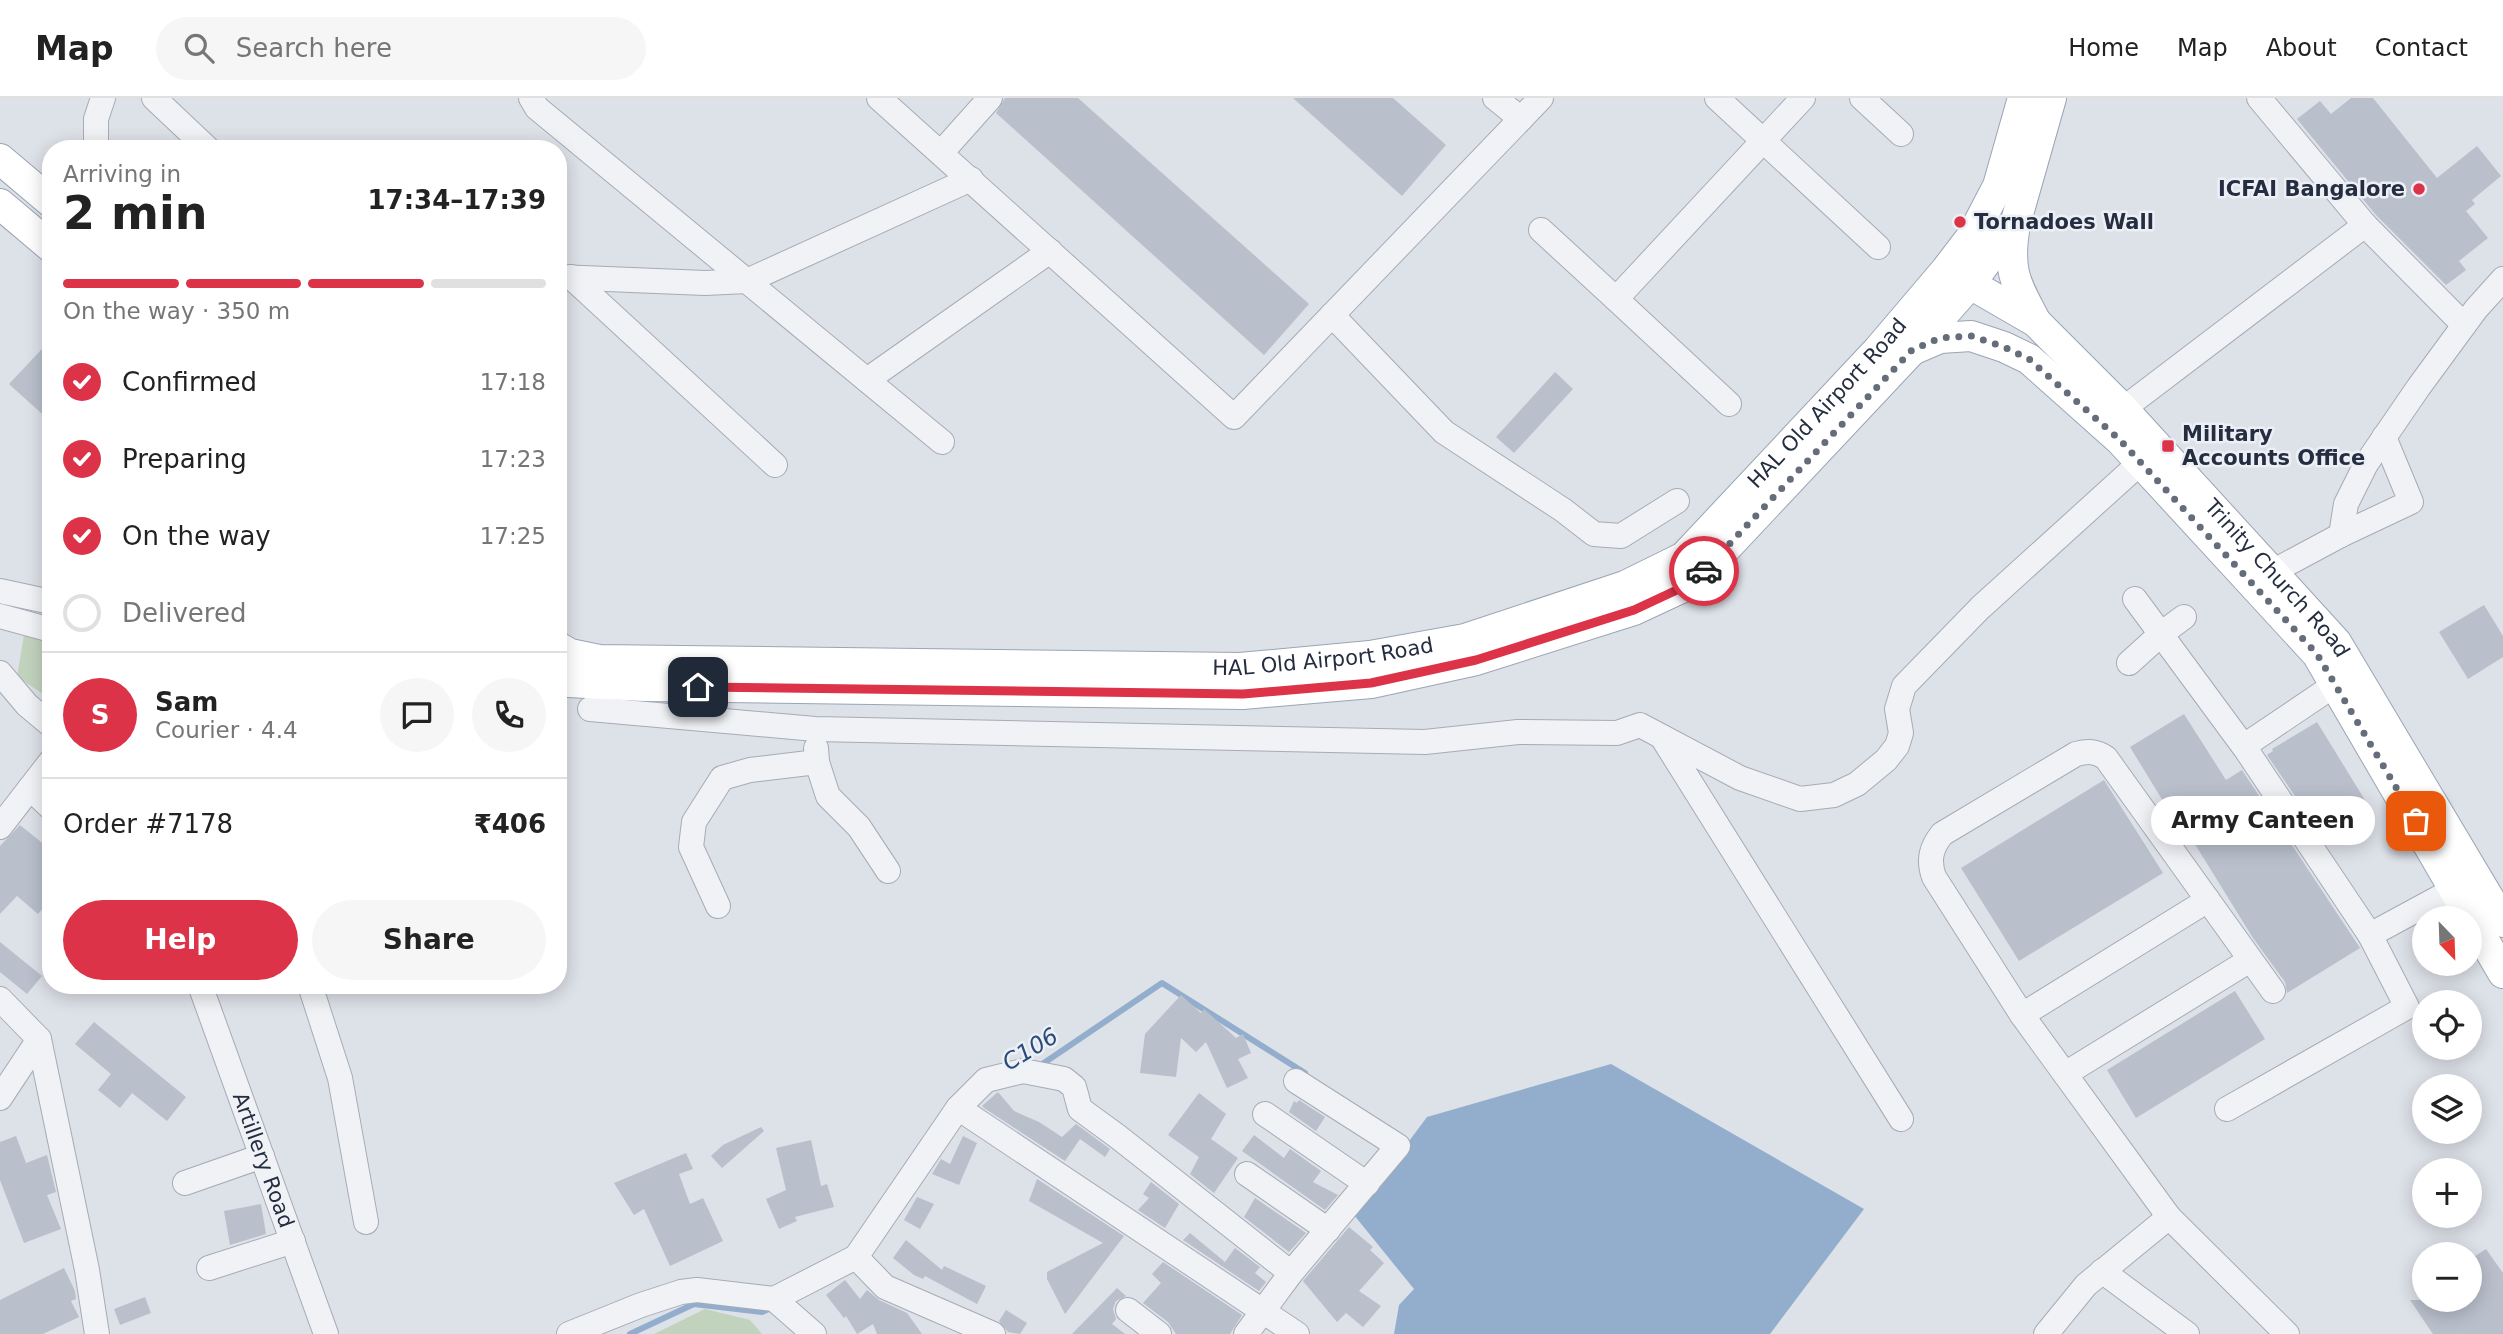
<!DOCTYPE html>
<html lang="en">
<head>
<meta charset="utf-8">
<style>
  :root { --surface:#fff; --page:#f6f6f6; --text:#222; --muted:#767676; --line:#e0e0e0; --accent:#dc3348 }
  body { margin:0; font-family:"DejaVu Sans",sans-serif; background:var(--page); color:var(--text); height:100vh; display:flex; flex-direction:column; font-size:26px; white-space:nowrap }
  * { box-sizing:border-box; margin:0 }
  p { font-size:23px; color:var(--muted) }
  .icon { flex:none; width:38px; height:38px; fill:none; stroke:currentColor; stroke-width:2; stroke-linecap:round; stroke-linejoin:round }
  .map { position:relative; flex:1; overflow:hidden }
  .side { position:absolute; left:42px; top:42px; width:525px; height:854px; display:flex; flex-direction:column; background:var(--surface); border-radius:28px; box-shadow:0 4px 18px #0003 }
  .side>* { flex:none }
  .needle { width:46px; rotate:157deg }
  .tools { position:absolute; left:2412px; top:808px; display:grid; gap:14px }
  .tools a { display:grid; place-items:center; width:70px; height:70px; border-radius:50%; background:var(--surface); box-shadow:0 4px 18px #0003; font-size:35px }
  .pin { position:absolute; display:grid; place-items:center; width:60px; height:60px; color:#fff; margin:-30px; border-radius:14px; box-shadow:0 4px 10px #0006 }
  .courier { position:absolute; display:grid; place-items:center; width:70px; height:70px; margin:-35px; border:5px solid #dc3348; border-radius:50%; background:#fff; color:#222; box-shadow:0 2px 9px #0007 }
  .bubble { position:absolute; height:49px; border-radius:24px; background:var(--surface); box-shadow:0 4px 18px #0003; font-size:23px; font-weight:700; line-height:49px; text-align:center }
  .head em { font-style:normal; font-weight:700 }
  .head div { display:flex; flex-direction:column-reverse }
  .head { display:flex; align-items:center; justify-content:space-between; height:119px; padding:0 21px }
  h1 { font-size:46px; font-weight:700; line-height:52px }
  .bar { display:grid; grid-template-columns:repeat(4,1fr); gap:10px 7px; align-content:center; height:84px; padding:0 21px }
  .bar i { height:9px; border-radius:5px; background:var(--line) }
  .bar .current { background:var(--accent) }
  .bar p { grid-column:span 4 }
  .line { display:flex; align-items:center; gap:18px; padding:0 21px; border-top:2px solid var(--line) }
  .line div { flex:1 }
  .round { display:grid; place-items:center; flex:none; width:74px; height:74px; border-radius:37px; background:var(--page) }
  ol { padding:0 21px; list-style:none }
  li { display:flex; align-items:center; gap:21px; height:77px }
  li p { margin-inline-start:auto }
  li .icon { padding:7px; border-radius:50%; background:var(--accent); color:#fff; stroke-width:4 }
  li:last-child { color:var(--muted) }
  li i { width:38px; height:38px; border:4px solid var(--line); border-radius:50% }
  .action { display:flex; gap:14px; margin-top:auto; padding:14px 21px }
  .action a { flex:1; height:80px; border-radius:42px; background:var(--accent); color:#fff; font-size:28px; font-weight:700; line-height:80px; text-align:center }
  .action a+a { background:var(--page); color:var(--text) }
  header { display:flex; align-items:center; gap:42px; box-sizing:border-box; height:98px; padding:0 35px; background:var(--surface); border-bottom:2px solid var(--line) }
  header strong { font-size:33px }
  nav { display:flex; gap:38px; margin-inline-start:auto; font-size:24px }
  .search { width:490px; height:63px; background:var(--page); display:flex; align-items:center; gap:18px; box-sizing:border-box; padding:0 24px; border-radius:38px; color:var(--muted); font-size:26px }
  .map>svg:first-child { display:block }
  .green { fill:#c2d3bd }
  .water { fill:#93aecd }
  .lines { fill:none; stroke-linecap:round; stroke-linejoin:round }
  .stream { stroke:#93aecd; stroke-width:6 }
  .building { fill:#b9c0cc }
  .minor-casing { stroke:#a6abb6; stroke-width:26 }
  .major-casing { stroke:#9ba5b5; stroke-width:32 }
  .minor { stroke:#f0f2f6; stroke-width:24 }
  .major { stroke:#fff; stroke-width:30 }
  .done { stroke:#656d7b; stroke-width:7; stroke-dasharray:0 12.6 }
  .route { stroke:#dc3348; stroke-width:9 }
  .poi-dot { fill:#dc3348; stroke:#ecf0f6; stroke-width:2.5 }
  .labels { text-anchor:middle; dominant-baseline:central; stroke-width:5; stroke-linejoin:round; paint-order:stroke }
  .poi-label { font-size:21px; font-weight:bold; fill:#252e40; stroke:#ecf0f6; text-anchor:start }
  .street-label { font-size:21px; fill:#252e40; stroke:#ecf0f6 }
  .water-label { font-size:23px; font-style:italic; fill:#2a4b78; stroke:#ecf0f6 }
</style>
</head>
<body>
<header>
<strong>Map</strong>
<div class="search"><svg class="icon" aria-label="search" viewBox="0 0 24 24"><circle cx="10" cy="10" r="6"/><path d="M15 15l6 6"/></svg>Search here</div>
<nav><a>Home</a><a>Map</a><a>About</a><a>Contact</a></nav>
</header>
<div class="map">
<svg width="2503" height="1236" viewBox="0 0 2503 1236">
  <rect width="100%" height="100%" fill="#dde1e8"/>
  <g class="green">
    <path d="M 26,524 L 51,532 L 51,601 L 17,579 Z"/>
    <path d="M 705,1211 L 750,1222 L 762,1236 L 654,1236 Z"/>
  </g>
  <path class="water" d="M 1611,966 L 1864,1111 L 1770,1236 L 1394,1236 L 1399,1207 L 1414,1191 L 1354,1117 L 1427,1019 Z"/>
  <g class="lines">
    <g class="stream">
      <path d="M 1038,969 L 1162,885 L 1305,975"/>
      <path d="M 630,1236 L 694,1206 L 762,1214 L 771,1210"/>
    </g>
  </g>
  <g class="building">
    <path d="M 1005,0 L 1078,0 L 1309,206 L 1264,257 L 996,15 Z"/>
    <path d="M 1293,0 L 1393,0 L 1446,47 L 1402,98 Z"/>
    <path d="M 2351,0 L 2373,0 L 2437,80 L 2477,48 L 2501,78 L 2472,102 L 2475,106 L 2466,113 L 2488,140 L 2459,163 L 2466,172 L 2446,187 L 2376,117 L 2297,21 L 2320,3 L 2331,16 Z"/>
    <path d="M 42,251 L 51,259 L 51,324 L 9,286 Z"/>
    <path d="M 1555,274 L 1573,291 L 1514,355 L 1496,339 Z"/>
    <path d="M 2484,507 L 2503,538 L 2503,559 L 2468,581 L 2439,534 Z"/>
    <path d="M 2184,616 L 2226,682 L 2242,672 L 2360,850 L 2287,895 L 2285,884 L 2253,840 L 2167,701 L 2163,703 L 2130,649 Z"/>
    <path d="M 2317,624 L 2368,707 L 2321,736 L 2267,657 L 2273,653 L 2272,651 Z"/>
    <path d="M 2104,682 L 2163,775 L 2019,863 L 1961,770 Z"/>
    <path d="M 20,727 L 51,752 L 51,801 L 38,816 L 17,798 L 0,816 L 0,748 Z"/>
    <path d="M 0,844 L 42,878 L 27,896 L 0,874 Z"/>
    <path d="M 2235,893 L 2265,941 L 2136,1020 L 2107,972 Z"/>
    <path d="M 1181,897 L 1201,915 L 1204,911 L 1236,940 L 1243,936 L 1251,955 L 1238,961 L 1248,980 L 1227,990 L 1206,944 L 1196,954 L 1181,940 L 1176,979 L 1140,975 L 1145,936 Z"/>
    <path d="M 94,924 L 186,999 L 167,1023 L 132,995 L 120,1010 L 98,992 L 111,976 L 75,946 Z"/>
    <path d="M 998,994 L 1014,1013 L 1039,1024 L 1062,1039 L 1076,1026 L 1110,1051 L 1105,1059 L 1080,1041 L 1065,1063 L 984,1010 L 982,1008 Z"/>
    <path d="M 1199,995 L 1226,1016 L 1211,1041 L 1238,1060 L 1214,1095 L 1190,1076 L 1199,1059 L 1168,1037 Z"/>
    <path d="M 1299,1002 L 1325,1019 L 1316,1033 L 1289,1014 L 1294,1003 L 1297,1005 Z"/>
    <path d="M 761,1029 L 764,1033 L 722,1070 L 711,1058 L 723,1047 Z"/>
    <path d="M 1254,1037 L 1284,1060 L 1290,1051 L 1321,1073 L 1313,1084 L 1338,1097 L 1325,1112 L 1242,1053 Z"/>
    <path d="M 16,1038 L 26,1065 L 47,1057 L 56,1094 L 47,1097 L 61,1131 L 24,1145 L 0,1082 L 0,1044 Z"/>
    <path d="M 963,1038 L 977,1045 L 959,1087 L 932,1076 L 941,1061 L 950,1066 Z"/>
    <path d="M 811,1042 L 821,1088 L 827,1086 L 834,1109 L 795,1119 L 797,1123 L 779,1131 L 766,1101 L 786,1092 L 776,1050 Z"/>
    <path d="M 686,1055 L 693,1071 L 679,1076 L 690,1106 L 703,1100 L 723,1143 L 670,1168 L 644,1111 L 634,1117 L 614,1085 Z"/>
    <path d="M 1037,1081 L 1124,1138 L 1065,1216 L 1047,1181 L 1047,1174 L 1103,1145 L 1029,1103 Z"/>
    <path d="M 1151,1084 L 1179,1106 L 1165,1130 L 1138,1112 L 1149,1100 L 1143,1096 Z"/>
    <path d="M 917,1099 L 934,1106 L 920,1131 L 904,1122 Z"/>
    <path d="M 1255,1100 L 1306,1135 L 1289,1154 L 1244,1119 Z"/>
    <path d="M 261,1106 L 266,1136 L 230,1147 L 224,1113 Z"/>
    <path d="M 1349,1129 L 1373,1149 L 1370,1152 L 1384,1165 L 1359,1193 L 1381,1208 L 1363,1229 L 1346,1215 L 1337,1224 L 1303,1183 Z"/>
    <path d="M 1190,1135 L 1225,1164 L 1235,1150 L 1260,1169 L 1255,1175 L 1266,1184 L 1259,1193 L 1183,1142 Z"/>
    <path d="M 906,1142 L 942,1172 L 944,1168 L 986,1188 L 977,1206 L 925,1178 L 923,1181 L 914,1177 L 893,1160 Z"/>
    <path d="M 2486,1151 L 2503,1175 L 2503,1236 L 2433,1236 L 2410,1202 L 2469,1202 L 2469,1162 Z"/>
    <path d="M 1163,1164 L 1242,1217 L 1230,1236 L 1176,1236 L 1168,1224 L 1143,1205 L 1161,1185 L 1152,1176 Z"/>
    <path d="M 64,1170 L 75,1193 L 76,1201 L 71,1203 L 79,1219 L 43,1236 L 0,1236 L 0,1202 Z"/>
    <path d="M 845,1182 L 860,1201 L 867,1192 L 879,1202 L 907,1215 L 922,1236 L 877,1236 L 873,1226 L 857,1236 L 846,1218 L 844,1220 L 826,1197 Z"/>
    <path d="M 1117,1190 L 1126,1198 L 1116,1203 L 1113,1211 L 1116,1221 L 1112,1226 L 1125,1236 L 1072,1236 Z"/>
    <path d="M 145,1199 L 151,1215 L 120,1227 L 114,1211 Z"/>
    <path d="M 1006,1212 L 1027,1225 L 1020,1236 L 1008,1234 L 999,1223 Z"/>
  </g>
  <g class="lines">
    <defs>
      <g id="minor">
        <path d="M 154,0 L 208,51"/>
        <path d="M 531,0 L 537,10 L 942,344"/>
        <path d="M 879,0 L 1234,319 L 1541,0"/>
        <path d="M 1495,0 L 1521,21"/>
        <path d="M 1717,0 L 1878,149"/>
        <path d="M 1862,0 L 1901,36"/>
        <path d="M 2259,0 L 2365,127 L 2464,227"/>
        <path d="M 96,51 L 96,21 L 103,0"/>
        <path d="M 941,55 L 990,0"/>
        <path d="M 1541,132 L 1616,201 L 1803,0"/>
        <path d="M 558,179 L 705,185 L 747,183 L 971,81"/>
        <path d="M 571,179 L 775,367"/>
        <path d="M 1616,201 L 1729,306"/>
        <path d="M 1332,217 L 1444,334 L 1563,412 L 1594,436 L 1621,438 L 1677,403"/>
        <path d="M 867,282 L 1050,153"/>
        <path d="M 2123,311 L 2365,127"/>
        <path d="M 2341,437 L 2346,406 L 2366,366 L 2418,290 L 2476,211 L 2503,181"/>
        <path d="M 2272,474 L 2341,437 L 2411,404 L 2384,339"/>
        <path d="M 0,493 L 51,504"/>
        <path d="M 2135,501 L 2247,653 L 2370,837 L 2407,909 L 2227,1011"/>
        <path d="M 0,518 L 51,532"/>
        <path d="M 2129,565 L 2161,536 L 2184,519"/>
        <path d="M 0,575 L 27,607 L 51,627"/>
        <path d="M 590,611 L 815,631 L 1425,644 L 1518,634 L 1617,635 L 1640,627 L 1740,680 L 1800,701 L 1834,697 L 1857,686 L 1886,662 L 1897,648 L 1901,635 L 1897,611 L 1904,588 L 1980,510 L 2141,364"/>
        <path d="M 1662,639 L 1901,1021"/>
        <path d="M 2244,648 L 2336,586"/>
        <path d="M 816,650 L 817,664 L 828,698 L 859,729 L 888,773"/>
        <path d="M 30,690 L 51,710"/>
        <path d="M 0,729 L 51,663"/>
        <path d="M 718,808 L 691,749 L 694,724 L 722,680 L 750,672 L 817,664"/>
        <path d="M 2370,837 L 2455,791"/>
        <path id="s1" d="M 200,887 L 326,1236"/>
        <path d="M 310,887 L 340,980 L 366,1124"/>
        <path d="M 2273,893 L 2106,660 C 2096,653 2088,653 2076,656 L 1942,736 C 1931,750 1928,762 1934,779 L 2022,917 L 2169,1119 L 2287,1236"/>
        <path d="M 0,901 L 39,941 L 87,1172 L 97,1236"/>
        <path d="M 2022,917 L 2208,802"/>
        <path d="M 2065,976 L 2250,862"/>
        <path d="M 0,1000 L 39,941"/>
        <path d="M 958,1010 L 986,982 L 1023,973 L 1064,981 L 1074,989 L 1080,1011 L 1117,1038 L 1291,1175"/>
        <path d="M 1265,1016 L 1367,1086"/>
        <path d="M 1247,1076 L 1328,1132"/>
        <path d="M 185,1085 L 262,1058"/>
        <path d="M 856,1159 L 885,1189 L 993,1236"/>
        <path d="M 209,1170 L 293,1143"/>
        <path d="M 2102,1173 L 2187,1236"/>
        <path d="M 774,1201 L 856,1159 L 958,1010 L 1297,1236"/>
        <path d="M 1128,1212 L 1159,1236"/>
        <path d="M 569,1236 L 641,1207 L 681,1194 L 697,1192 L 774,1201 L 814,1236"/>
        <path d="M 1246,1236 L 1291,1175 L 1398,1048 L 1296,983"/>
        <path d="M 2046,1236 L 2086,1187 L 2169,1119"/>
      </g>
      <g id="major">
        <path d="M 0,61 L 51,104"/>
        <path d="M 0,106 L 51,149"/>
        <path d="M 2015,127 C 2007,172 2015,185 2036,224"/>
        <path id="s2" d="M 1953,176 L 2036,224 L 2123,311 L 2336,544 L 2503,824"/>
        <path d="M 1912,252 L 1940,240 L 1971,238 L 2004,249 L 2029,261 L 2120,342 L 2317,556 L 2503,875"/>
        <path id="s3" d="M 558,549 L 570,556 L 599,562 L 1240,570 L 1370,558 L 1465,541 L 1625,488 L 1684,459 L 1878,252 L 1946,172 L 1972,138 L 1998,88 L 2023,0"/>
        <path d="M 558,579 L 568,584 L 644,588 L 1243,596 L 1371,585 L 1476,562 L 1634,512 L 1694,484 L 1912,252 L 1970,186 L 2016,123 L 2051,0"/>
      </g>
    </defs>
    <use href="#minor" class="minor-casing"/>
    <use href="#major" class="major-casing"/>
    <use href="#minor" class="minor"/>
    <use href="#major" class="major"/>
  </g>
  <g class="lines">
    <path class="done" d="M 1704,473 L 1912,252 L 1940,240 L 1971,238 L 2004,249 L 2029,261 L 2120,342 L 2317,556 L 2416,723"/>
    <path class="route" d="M 698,589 L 1243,596 L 1371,585 L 1476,562 L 1634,512 L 1694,484 L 1704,473"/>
  </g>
  <g class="poi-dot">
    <circle cx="2419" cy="91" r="7"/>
    <circle cx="1960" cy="124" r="7"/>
    <rect x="2161" y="341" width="14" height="14" rx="3.5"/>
  </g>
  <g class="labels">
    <g class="poi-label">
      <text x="2405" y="91" text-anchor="end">ICFAI Bangalore</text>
      <text x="1974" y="124">Tornadoes Wall</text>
      <text x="2182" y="336">Military<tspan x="2182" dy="24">Accounts Office</tspan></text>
    </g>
    <g class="street-label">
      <text stroke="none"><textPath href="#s3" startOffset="1356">HAL Old Airport Road</textPath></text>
      <text stroke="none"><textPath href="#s2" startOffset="448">Trinity Church Road</textPath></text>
      <text stroke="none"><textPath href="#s3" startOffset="768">HAL Old Airport Road</textPath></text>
      <text stroke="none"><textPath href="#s1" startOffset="186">Artillery Road</textPath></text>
    </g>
    <g class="water-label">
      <text transform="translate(1030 951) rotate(-31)">C106</text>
    </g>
  </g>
</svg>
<div class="tools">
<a><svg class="needle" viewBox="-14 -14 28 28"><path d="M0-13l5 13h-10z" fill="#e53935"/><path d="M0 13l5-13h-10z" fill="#767676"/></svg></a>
<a><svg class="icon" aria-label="locate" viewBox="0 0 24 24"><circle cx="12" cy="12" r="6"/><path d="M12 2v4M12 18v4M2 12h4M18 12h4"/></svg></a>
<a><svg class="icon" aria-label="layers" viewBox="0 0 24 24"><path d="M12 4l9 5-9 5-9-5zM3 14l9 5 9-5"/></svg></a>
<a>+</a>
<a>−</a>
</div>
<div class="pin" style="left:2416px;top:723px;background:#ea580c"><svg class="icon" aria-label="bag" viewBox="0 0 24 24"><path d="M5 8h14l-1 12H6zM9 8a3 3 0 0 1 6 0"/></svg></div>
<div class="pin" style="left:698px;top:589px;background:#1f2937"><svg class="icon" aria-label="home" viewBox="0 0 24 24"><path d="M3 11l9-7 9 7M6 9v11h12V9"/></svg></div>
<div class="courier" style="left:1704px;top:473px"><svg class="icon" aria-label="car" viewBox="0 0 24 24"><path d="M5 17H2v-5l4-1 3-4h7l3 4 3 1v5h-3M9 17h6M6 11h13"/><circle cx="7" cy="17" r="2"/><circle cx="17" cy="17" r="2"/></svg></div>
<div class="bubble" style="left:2151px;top:698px;width:224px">Army Canteen</div>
<section class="side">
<div class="head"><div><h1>2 min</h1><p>Arriving in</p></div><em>17:34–17:39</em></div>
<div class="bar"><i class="current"></i><i class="current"></i><i class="current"></i><i></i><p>On the way · 350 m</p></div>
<ol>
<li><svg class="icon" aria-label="check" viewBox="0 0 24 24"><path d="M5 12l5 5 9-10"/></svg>Confirmed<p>17:18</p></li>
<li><svg class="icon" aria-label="check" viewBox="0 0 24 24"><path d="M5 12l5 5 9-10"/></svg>Preparing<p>17:23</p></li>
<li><svg class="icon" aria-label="check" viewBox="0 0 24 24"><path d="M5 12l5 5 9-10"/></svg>On the way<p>17:25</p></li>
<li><i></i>Delivered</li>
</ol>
<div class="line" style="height:126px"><b class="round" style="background:var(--accent);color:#fff">S</b><div><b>Sam</b><p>Courier · 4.4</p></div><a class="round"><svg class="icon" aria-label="chat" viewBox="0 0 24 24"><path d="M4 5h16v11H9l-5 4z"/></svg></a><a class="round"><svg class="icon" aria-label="phone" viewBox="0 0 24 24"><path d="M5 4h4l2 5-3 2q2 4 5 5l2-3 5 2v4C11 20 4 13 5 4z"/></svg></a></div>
<div class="line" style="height:91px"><div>Order #7178</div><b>₹406</b></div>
<div class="action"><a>Help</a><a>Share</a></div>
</section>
</div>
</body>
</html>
